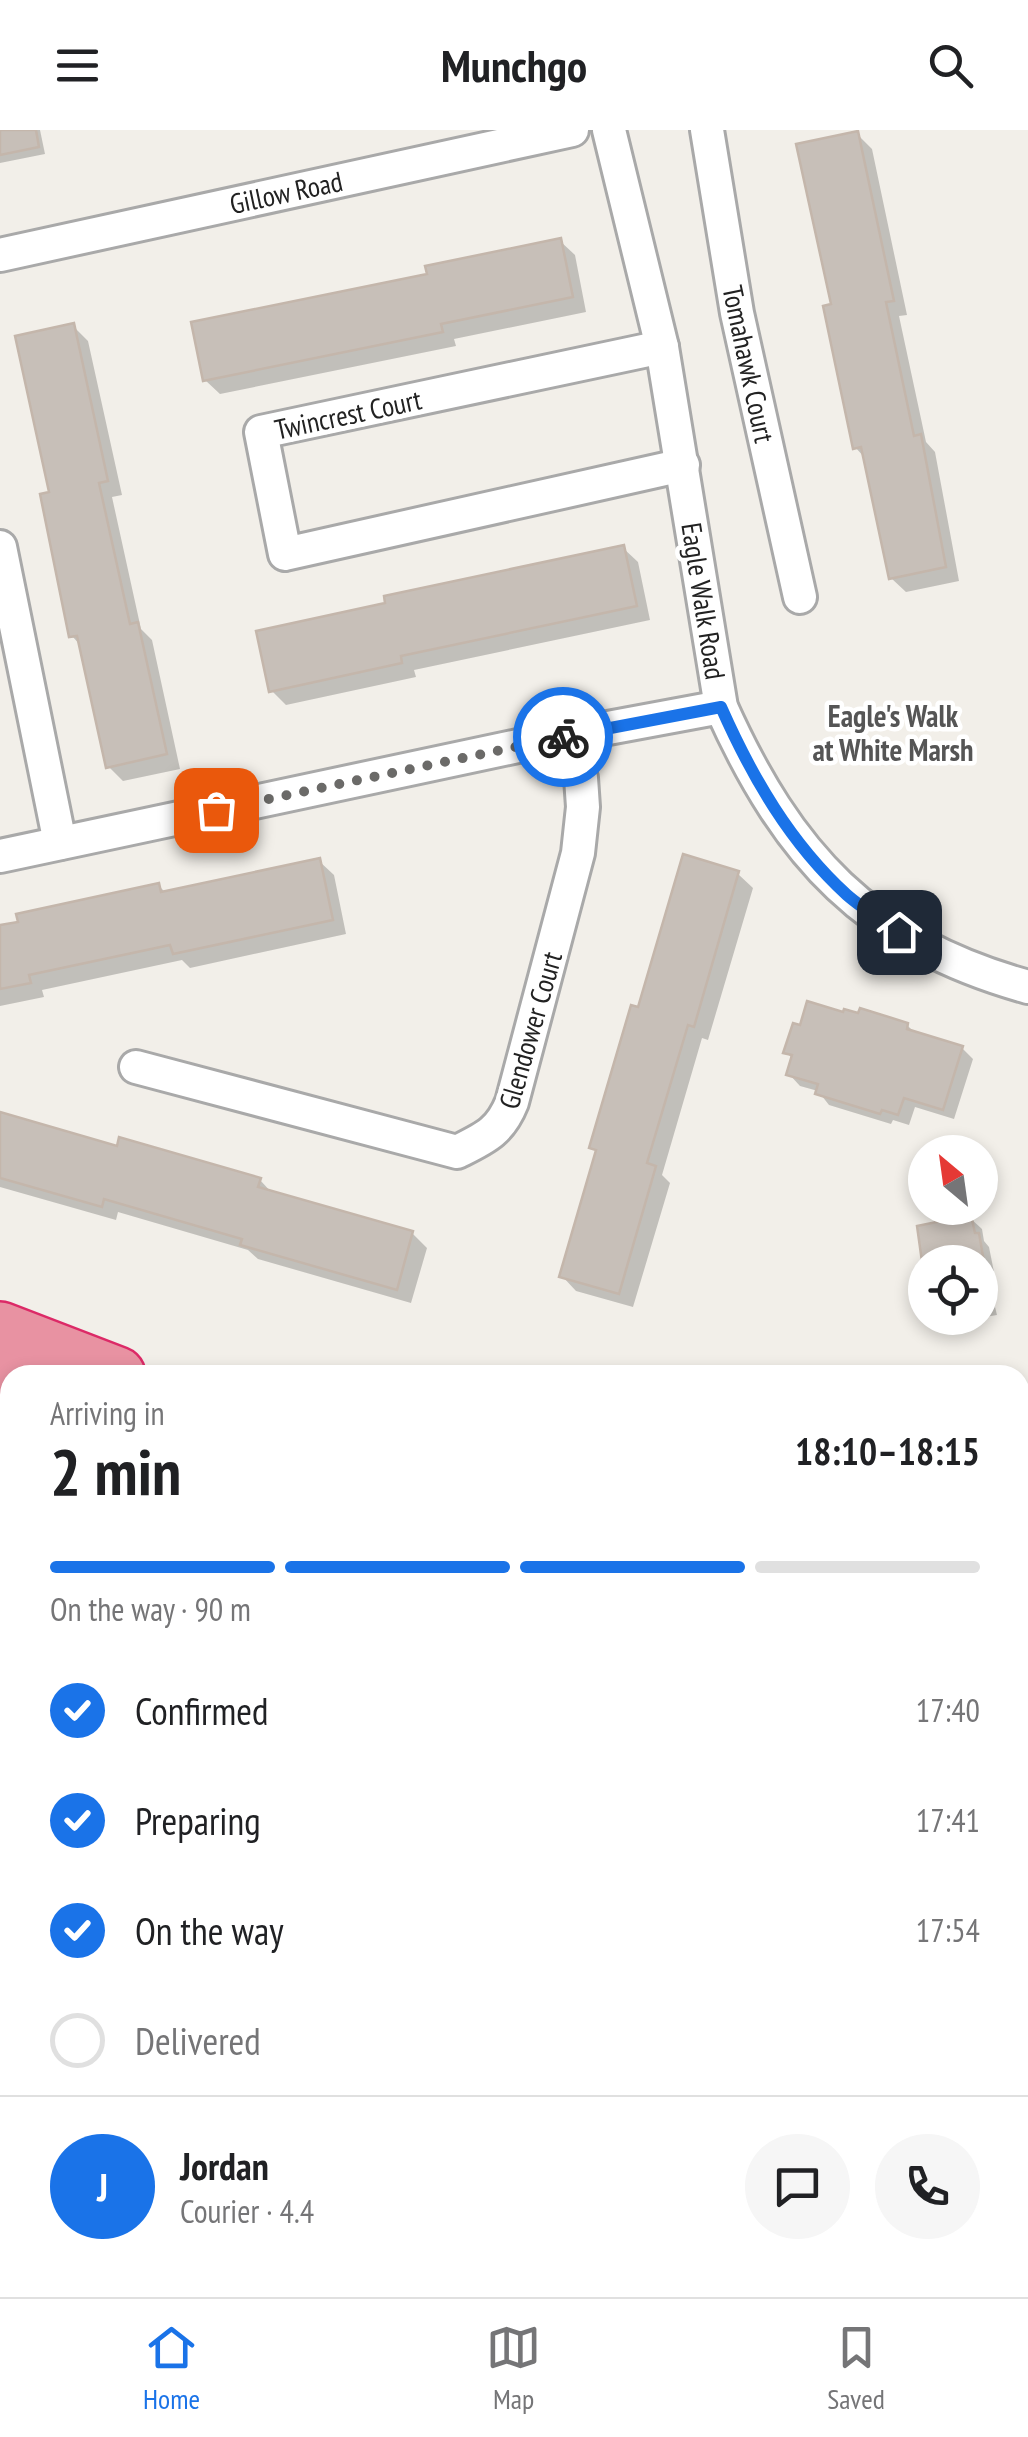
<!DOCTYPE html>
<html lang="en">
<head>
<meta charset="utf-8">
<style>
  :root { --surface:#fff; --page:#f6f6f6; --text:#202124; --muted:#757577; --line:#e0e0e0; --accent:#1a73e8 }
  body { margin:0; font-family:"PT Sans Narrow",sans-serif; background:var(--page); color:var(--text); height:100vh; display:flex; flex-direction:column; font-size:38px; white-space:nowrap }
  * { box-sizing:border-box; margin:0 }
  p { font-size:32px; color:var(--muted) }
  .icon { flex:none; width:55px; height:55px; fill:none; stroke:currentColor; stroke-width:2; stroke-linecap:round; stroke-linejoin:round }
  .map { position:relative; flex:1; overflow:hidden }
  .drawer { position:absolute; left:0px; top:1235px; width:1030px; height:932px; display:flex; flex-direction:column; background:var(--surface); border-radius:30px 30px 0 0; box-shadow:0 5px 15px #0003 }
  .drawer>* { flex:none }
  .needle { width:65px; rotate:331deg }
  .fabs { position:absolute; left:908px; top:1005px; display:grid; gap:20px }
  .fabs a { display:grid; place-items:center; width:90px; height:90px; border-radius:50%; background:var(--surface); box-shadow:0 5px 15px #0003; font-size:50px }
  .pin { position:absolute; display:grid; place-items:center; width:85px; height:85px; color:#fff; margin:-42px; border-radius:20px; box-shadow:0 5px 15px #0006 }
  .courier { position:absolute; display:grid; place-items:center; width:100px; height:100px; margin:-50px; border:8px solid #1a73e8; border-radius:50%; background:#fff; color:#222; box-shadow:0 2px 12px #0007 }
  .overview em { font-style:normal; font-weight:800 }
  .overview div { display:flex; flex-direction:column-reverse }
  .overview { display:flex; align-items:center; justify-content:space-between; height:170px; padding:0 50px }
  h1 { font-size:65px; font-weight:800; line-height:75px }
  .bar { display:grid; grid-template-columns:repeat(4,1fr); gap:15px 10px; align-content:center; height:120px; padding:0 50px }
  .bar i { height:12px; border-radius:8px; background:var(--line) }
  .bar .current { background:var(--accent) }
  .bar p { grid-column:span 4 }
  .line { display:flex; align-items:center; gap:25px; padding:0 50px; border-top:2px solid var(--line) }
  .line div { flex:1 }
  .round { display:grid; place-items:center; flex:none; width:105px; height:105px; border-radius:52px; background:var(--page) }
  ol { padding:0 50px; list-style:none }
  li { display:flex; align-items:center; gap:30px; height:110px }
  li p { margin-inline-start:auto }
  li .icon { padding:10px; border-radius:50%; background:var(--accent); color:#fff; stroke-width:4 }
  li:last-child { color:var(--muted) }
  li i { width:55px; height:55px; border:5px solid var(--line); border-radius:50% }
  header { display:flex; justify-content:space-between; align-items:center; height:130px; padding:0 50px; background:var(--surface); font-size:45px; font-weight:800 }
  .menu { display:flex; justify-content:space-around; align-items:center; height:140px; border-top:2px solid var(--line); background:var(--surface); font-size:28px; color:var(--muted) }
  .menu a { display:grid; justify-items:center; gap:5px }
  .menu .current { color:var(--accent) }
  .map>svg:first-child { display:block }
  .shadow { fill:#0003 }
  .building { fill:#c7bfb8; stroke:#c4b6ab; stroke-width:2.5 }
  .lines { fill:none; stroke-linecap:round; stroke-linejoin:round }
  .minor-casing { stroke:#a9a9a9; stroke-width:38 }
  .motorway-casing { stroke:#dc2a67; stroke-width:60 }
  .minor { stroke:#fff; stroke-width:32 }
  .motorway { stroke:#e892a2; stroke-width:55 }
  .done { stroke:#6b6a68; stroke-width:10; stroke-dasharray:0 18 }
  .route { stroke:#1a73e8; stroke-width:12 }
  .labels { text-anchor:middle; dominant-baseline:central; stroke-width:9; stroke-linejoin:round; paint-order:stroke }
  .street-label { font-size:28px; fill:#222; stroke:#fff }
  .neighbourhood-label { font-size:30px; font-weight:bold; fill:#555; stroke:#fff }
</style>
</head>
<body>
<header><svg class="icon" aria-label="menu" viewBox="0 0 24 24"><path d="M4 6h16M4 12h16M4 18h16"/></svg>Munchgo<svg class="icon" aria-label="search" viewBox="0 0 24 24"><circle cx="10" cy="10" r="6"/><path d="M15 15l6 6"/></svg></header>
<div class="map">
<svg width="1028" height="2167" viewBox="0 0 1028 2167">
  <rect width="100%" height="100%" fill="#f2efe9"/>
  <g class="shadow">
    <path d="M 0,0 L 40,0 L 45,24 L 0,33 Z"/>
    <path d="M 857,4 L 872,19 L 907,185 L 899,186 L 926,312 L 935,322 L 959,451 L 906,462 L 891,448 L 865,328 L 855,317 L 834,176 Z"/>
    <path d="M 560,111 L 575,125 L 586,182 L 454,209 L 456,216 L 220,264 L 205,250 L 430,145 Z"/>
    <path d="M 73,196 L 88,211 L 122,365 L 112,367 L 141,499 L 152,510 L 180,639 L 123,651 L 109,637 L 82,517 L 72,506 L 52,364 Z"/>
    <path d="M 623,418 L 638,432 L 650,490 L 414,540 L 416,547 L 286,575 L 271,560 Z"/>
    <path d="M 319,731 L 334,745 L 346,804 L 190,838 L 182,830 L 42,860 L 44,867 L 0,876 L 0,798 L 159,756 L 166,763 Z"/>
    <path d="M 738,744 L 753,758 L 708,910 L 702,908 L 662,1045 L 670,1053 L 633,1177 L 576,1161 L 562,1146 L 598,1023 L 592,1017 L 640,880 Z"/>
    <path d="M 845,885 L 907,895 L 916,904 L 962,918 L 973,929 L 954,989 L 915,977 L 909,995 L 893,990 L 891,994 L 829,975 L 818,961 L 800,956 L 789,944 L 793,929 L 786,922 L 802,899 Z"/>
    <path d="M 0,985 L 118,1019 L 260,1050 L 273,1064 L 412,1103 L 427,1118 L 411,1173 L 258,1129 L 248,1120 L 118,1082 L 116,1090 L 0,1057 Z"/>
    <path d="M 970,1088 L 982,1099 L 984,1111 L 989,1117 L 994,1142 L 987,1144 L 997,1185 L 949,1193 L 944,1188 L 980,1188 L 980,1132 L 925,1134 L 920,1098 Z"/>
  </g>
  <g class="building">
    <path d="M 0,0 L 36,0 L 39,17 L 0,25 Z"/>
    <path d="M 858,1 L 894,171 L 886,172 L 914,306 L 921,304 L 946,437 L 889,449 L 861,317 L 853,319 L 823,176 L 831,174 L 796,14 Z"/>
    <path d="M 561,108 L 573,167 L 441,194 L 443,202 L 203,251 L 191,192 L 427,144 L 425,136 Z"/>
    <path d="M 74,193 L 108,351 L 99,353 L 130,494 L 138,492 L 167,624 L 106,638 L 77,506 L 69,507 L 40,364 L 49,362 L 15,206 Z"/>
    <path d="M 624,415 L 637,476 L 401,526 L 402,533 L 269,562 L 256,501 L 385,473 L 384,466 Z"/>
    <path d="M 683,724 L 739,741 L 694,897 L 688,895 L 647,1033 L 656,1036 L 619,1164 L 559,1147 L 596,1020 L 589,1018 L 631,875 L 638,877 Z"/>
    <path d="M 320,728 L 333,790 L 173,824 L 170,815 L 29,845 L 31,853 L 0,859 L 0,795 L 18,792 L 16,784 L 159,753 L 161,762 Z"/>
    <path d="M 807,871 L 843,882 L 844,879 L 858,883 L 860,878 L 908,893 L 907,899 L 963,916 L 943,980 L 904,968 L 898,985 L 882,980 L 880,984 L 815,964 L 818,954 L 786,945 L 792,925 L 783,923 L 793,893 L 800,895 Z"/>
    <path d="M 0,982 L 117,1016 L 119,1007 L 261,1048 L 258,1057 L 413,1101 L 397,1160 L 240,1115 L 242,1109 L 104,1069 L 102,1077 L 0,1048 Z"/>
    <path d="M 971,1085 L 975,1103 L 979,1103 L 984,1132 L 925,1132 L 924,1146 L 917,1096 Z"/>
    <path d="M 981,1138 L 987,1173 L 980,1175 L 980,1138 Z"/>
    <path d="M 1028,1277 L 1028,1348 L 1020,1334 L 1020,1282 Z"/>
  </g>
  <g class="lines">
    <defs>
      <g id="minor">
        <path d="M 609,0 L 662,217 L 721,577 C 788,726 867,812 1028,857"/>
        <path d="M 707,0 L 737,183 L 800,467"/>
        <path d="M 0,125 L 572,0"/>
        <path d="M 662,217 L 261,302 L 285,424 L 683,335"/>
        <path d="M 0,417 L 60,713"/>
        <path d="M 0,726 L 565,606 L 721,577"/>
        <path d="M 136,937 L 457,1022 C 485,1008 500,1002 512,972 L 578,723 L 583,677 L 581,648 L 565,606"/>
      </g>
      <g id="motorway">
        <path d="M 0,1200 L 117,1245"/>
        <path d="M 0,1249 L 10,1254"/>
        <path d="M 1020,1571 L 1028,1574"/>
        <path d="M 0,1582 L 10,1588"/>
        <path d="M 1020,1660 L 1028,1663"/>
        <path d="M 0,1679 L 10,1685"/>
        <path d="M 1020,2108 L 1028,2112"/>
        <path d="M 887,2158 L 905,2167"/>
        <path d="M 957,2158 L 977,2167"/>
      </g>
    </defs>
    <use href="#minor" class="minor-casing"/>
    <use href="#motorway" class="motorway-casing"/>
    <use href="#minor" class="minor"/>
    <use href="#motorway" class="motorway"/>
  </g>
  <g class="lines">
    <path class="done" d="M 216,680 L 563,607"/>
    <path class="route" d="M 563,607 L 721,577 C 752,647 790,713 847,765 C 863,779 882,790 899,802"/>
  </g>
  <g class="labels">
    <g class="street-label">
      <text transform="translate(286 62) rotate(-12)">Gillow Road</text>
      <text transform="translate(749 234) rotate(78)">Tomahawk Court</text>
      <text transform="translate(348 284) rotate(-12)">Twincrest Court</text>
      <text transform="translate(704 471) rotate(81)">Eagle Walk Road</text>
      <text transform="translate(530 900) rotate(-74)">Glendower Court</text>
    </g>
    <g class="neighbourhood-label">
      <text x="893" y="585">Eagle's Walk<tspan x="893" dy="34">at White Marsh</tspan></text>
    </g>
  </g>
</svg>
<div class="fabs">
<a><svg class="needle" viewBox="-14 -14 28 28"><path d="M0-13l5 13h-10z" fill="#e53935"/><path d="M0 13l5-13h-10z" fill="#757577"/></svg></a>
<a><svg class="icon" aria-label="locate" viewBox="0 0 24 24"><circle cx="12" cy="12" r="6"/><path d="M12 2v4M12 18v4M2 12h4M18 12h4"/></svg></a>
</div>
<div class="pin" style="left:216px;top:680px;background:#ea580c"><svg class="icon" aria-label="bag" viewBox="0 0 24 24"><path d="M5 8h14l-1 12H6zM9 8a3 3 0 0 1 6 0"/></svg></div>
<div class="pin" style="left:899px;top:802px;background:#1f2937"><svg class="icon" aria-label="home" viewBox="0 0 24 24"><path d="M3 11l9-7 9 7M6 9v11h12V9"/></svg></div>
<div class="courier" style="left:563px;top:607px"><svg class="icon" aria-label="bike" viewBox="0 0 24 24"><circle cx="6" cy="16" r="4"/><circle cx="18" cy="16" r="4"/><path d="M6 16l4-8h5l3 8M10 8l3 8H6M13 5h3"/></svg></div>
<section class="drawer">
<div class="overview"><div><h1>2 min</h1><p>Arriving in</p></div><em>18:10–18:15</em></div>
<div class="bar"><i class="current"></i><i class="current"></i><i class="current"></i><i></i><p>On the way · 90 m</p></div>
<ol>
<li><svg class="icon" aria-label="check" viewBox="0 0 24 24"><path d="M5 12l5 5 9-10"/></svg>Confirmed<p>17:40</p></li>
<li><svg class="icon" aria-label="check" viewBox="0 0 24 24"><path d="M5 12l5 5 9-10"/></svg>Preparing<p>17:41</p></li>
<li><svg class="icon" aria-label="check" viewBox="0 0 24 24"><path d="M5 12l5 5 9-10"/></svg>On the way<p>17:54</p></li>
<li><i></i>Delivered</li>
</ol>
<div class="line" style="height:180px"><b class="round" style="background:var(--accent);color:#fff">J</b><div><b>Jordan</b><p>Courier · 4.4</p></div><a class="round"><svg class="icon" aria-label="chat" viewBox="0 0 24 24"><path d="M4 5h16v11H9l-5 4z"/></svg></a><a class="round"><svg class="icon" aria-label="phone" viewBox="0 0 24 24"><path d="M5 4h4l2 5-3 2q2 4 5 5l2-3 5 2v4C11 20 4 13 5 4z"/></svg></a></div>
</section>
</div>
<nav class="menu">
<a class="current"><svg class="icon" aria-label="home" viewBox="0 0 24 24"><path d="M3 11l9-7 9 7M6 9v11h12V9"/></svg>Home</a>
<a><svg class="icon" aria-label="map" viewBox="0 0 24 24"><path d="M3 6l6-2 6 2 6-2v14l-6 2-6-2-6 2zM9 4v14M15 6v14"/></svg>Map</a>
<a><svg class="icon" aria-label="saved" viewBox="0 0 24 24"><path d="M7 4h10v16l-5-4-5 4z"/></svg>Saved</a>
</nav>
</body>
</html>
